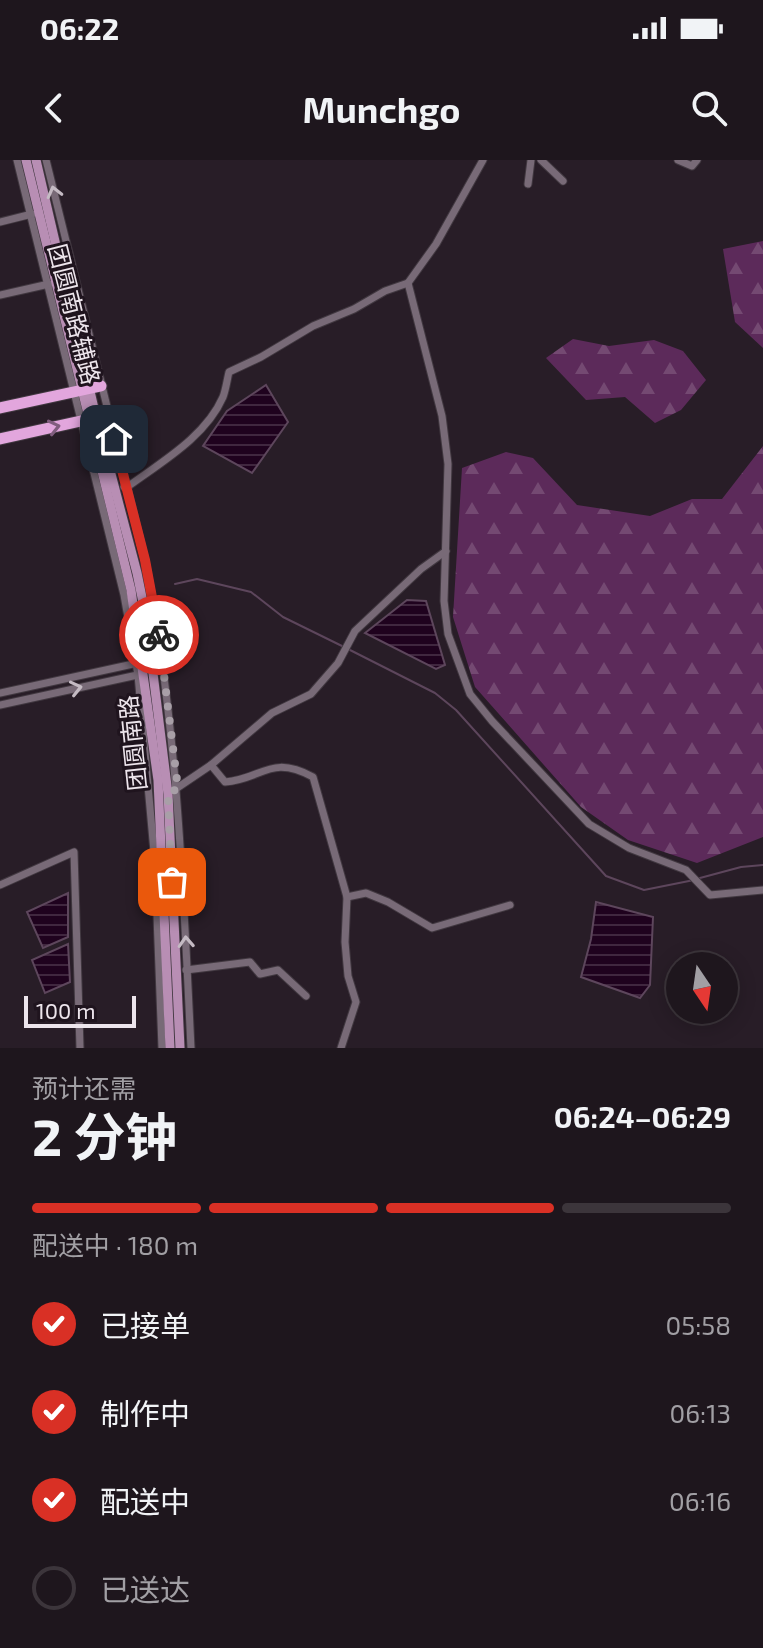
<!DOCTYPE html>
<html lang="zh">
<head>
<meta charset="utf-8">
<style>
  :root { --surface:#1e161d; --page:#261f26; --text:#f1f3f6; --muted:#a19fa4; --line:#3c353b; --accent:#d93025 }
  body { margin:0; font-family:"Exo 2","Noto Sans SC",sans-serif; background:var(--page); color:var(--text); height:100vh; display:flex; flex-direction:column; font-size:30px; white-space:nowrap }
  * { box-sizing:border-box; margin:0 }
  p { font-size:26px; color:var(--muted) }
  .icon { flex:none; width:44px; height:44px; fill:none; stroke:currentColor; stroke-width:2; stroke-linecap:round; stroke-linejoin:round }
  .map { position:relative; height:888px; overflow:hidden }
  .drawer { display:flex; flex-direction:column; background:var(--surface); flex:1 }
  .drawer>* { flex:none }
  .needle { width:52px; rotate:167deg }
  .fabs { position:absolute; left:666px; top:792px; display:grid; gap:16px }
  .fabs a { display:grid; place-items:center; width:72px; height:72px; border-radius:50%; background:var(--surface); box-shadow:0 4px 20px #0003,0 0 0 2px var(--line); font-size:40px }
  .scale { position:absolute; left:24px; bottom:20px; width:112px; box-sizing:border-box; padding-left:8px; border:4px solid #ede5ec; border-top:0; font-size:22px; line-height:28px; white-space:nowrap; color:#ede5ec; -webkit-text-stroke:6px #1f141e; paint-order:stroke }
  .pin { position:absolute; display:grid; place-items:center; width:68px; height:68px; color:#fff; margin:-34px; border-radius:16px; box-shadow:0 4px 12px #0006 }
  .courier { position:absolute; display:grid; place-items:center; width:80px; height:80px; margin:-40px; border:6px solid #d93025; border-radius:50%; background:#fff; color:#222; box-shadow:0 2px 10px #0007 }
  .summary em { font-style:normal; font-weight:700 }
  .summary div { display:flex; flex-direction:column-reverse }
  .summary { display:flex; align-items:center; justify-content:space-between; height:136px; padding:0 32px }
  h1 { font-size:52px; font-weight:700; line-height:60px }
  .bar { display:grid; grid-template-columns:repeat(4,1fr); gap:12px 8px; align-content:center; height:96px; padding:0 32px }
  .bar i { height:10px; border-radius:6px; background:var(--line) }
  .bar .current { background:var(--accent) }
  .bar p { grid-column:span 4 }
  ol { padding:0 32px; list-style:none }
  li { display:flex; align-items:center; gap:24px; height:88px }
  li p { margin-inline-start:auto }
  li .icon { padding:8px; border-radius:50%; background:var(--accent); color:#fff; stroke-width:4 }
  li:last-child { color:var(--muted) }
  li i { width:44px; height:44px; border:4px solid var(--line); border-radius:50% }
  .status { display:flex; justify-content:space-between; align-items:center; height:56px; padding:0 40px; background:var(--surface); direction:ltr }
  .status svg { height:22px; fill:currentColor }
  header { display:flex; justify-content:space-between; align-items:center; height:104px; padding:0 32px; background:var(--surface); font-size:36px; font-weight:700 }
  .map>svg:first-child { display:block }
  .forest { fill:url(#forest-firs) }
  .water { fill:url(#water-rules); stroke:#5d465c; stroke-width:2 }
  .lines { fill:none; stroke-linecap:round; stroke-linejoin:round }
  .stream { stroke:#5d465c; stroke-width:2 }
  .minor-casing { stroke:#413840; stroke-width:9 }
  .major-casing { stroke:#413840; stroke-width:11 }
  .highway-casing { stroke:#413840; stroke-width:13 }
  .minor { stroke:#786a77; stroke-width:7 }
  .major { stroke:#b88eb4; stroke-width:9 }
  .highway { stroke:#e2a6dd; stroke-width:11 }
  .oneway { stroke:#c4bac3 }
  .oneway2 { stroke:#805d7e }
  .done { stroke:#a89fa7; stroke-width:8; stroke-dasharray:0 14.4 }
  .route { stroke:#d93025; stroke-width:10 }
  .labels { text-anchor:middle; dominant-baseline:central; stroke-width:6; stroke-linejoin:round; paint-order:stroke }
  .street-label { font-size:24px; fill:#ede5ec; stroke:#1f141e }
</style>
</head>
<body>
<div class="status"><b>06:22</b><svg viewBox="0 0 49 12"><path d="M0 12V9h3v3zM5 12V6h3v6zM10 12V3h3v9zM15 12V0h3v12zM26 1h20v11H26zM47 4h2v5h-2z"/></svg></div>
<header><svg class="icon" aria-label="back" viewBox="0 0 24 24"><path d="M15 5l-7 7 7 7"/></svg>Munchgo<svg class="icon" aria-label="search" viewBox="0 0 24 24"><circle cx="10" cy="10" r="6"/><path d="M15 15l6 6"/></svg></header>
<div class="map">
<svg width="763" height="888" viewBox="0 0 763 888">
  <defs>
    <pattern id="forest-firs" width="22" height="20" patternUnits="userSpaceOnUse" patternTransform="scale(2)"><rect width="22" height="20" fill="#5c2a5a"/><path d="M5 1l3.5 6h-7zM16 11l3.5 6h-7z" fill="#744972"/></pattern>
    <pattern id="water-rules" width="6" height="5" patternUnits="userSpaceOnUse" patternTransform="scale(2)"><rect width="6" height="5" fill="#1f021e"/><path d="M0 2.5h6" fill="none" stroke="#40273f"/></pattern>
  </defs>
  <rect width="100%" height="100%" fill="#281d27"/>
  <g class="forest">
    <path d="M 763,81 L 763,188 L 735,162 L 723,89 Z"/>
    <path d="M 573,179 L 609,186 L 654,180 L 683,191 L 706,220 L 681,250 L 655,263 L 625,237 L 586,240 L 546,198 Z"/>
    <path d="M 763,286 L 763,677 L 697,703 L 628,680 L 581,647 L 475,527 L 453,457 L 462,308 L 506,292 L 533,298 L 577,345 L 650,356 L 692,339 L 722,339 Z"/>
  </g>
  <g class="water">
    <path d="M 266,225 L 288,262 L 252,313 L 203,286 L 227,251 Z"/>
    <path d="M 407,440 L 426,441 L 445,505 L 436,509 L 365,473 Z"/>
    <path d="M 68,733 L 68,777 L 43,788 L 27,752 Z"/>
    <path d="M 596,742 L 653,757 L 650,825 L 640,838 L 581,817 L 591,779 Z"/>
    <path d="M 68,784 L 70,822 L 45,833 L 32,800 Z"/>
  </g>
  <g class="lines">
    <g class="stream">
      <path d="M 175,424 L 197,419 L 251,432 L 283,457 L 344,487"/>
      <path d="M 350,490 L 435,533 L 456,550 L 606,716 L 644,730 L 694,720"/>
      <path d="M 700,718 L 741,707 L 763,705"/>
    </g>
    <defs>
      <g id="minor">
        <path d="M 17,0 L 124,435 L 138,515 L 155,703 L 162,888"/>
        <path d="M 46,0 L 145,400 C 177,561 183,725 191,888"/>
        <path d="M 483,0 L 436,84 L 408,123 L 442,256 L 448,304 L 444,441 L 448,474 L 470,534 L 492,561 L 589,664 L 629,688 L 686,710 L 710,735 L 763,730"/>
        <path d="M 541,0 L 563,21"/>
        <path d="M 678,0 L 692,6 L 697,0"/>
        <path d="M 528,24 L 531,0"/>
        <path d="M 0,62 L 32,54"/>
        <path d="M 0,135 L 49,124"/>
        <path d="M 124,327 L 130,325 C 163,301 206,276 223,237 C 226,229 227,220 229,212 L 261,197 L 313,166 L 354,149 L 385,131 L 408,123"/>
        <path d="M 0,533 L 156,499"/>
        <path d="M 0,545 L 142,514"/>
        <path d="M 211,605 L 225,622 C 263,619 270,594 313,617 L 347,737 L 345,782 L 348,816 L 356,842 L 341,888"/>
        <path d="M 177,628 L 211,605 L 272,553 L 311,534 L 338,503 L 355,471 L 421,409 L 446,391"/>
        <path d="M 0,725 L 74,692 L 80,888"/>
        <path d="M 347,737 L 366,733 L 388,742 L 432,768 L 510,745"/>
        <path d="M 186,810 L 250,802 L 260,814 L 278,810 L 306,836"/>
      </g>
      <g id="major">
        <path d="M 26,0 L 131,430 L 158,620 L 170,888"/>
        <path d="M 36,0 L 96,257 L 137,413 L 146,457 L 168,634 L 180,888"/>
      </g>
      <g id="highway">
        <path d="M 0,248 L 101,226"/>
        <path d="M 0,279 L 108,255"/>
      </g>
    </defs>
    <use href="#minor" class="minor-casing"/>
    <use href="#major" class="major-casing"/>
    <use href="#highway" class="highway-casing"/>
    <use href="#minor" class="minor"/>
    <use href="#major" class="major"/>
    <use href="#highway" class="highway"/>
  </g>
  <defs><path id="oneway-chevron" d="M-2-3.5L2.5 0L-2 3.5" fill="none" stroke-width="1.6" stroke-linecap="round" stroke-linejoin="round" transform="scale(2)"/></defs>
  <g class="oneway">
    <use href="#oneway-chevron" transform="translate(54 32) rotate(-104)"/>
    <use href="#oneway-chevron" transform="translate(76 528) rotate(-13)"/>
    <use href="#oneway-chevron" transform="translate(186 782) rotate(-93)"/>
  </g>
  <use class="oneway2" href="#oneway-chevron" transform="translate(54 267) rotate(-13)"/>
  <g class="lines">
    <path class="done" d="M 159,475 L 178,628 L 168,634 L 172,722"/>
    <path class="route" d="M 114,279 L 145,400 L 159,475"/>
  </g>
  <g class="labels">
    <g class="street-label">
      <text transform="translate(75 154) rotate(76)">团圆南路辅路</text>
      <text transform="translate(132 583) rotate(-96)">团圆南路</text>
    </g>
  </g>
</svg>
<div class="fabs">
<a><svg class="needle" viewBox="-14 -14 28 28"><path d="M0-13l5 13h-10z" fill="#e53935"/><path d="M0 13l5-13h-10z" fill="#a19fa4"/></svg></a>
</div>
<div class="scale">100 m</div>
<div class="pin" style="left:172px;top:722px;background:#ea580c"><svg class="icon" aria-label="bag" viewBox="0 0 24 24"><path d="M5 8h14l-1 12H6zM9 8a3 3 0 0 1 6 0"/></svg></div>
<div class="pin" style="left:114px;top:279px;background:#1f2937"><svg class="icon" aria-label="home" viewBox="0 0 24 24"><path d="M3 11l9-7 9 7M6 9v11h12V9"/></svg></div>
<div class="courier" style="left:159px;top:475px"><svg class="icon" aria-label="bike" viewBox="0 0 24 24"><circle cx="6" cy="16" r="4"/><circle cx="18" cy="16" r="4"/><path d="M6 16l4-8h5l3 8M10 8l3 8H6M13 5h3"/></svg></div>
</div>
<section class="drawer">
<div class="summary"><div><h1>2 分钟</h1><p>预计还需</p></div><em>06:24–06:29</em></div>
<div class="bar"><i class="current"></i><i class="current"></i><i class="current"></i><i></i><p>配送中 · 180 m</p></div>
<ol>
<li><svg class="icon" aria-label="check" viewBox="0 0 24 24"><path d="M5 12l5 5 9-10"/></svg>已接单<p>05:58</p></li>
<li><svg class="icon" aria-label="check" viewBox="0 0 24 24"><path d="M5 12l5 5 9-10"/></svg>制作中<p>06:13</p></li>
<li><svg class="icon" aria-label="check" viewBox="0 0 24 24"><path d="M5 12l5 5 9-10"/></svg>配送中<p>06:16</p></li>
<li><i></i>已送达</li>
</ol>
</section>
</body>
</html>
